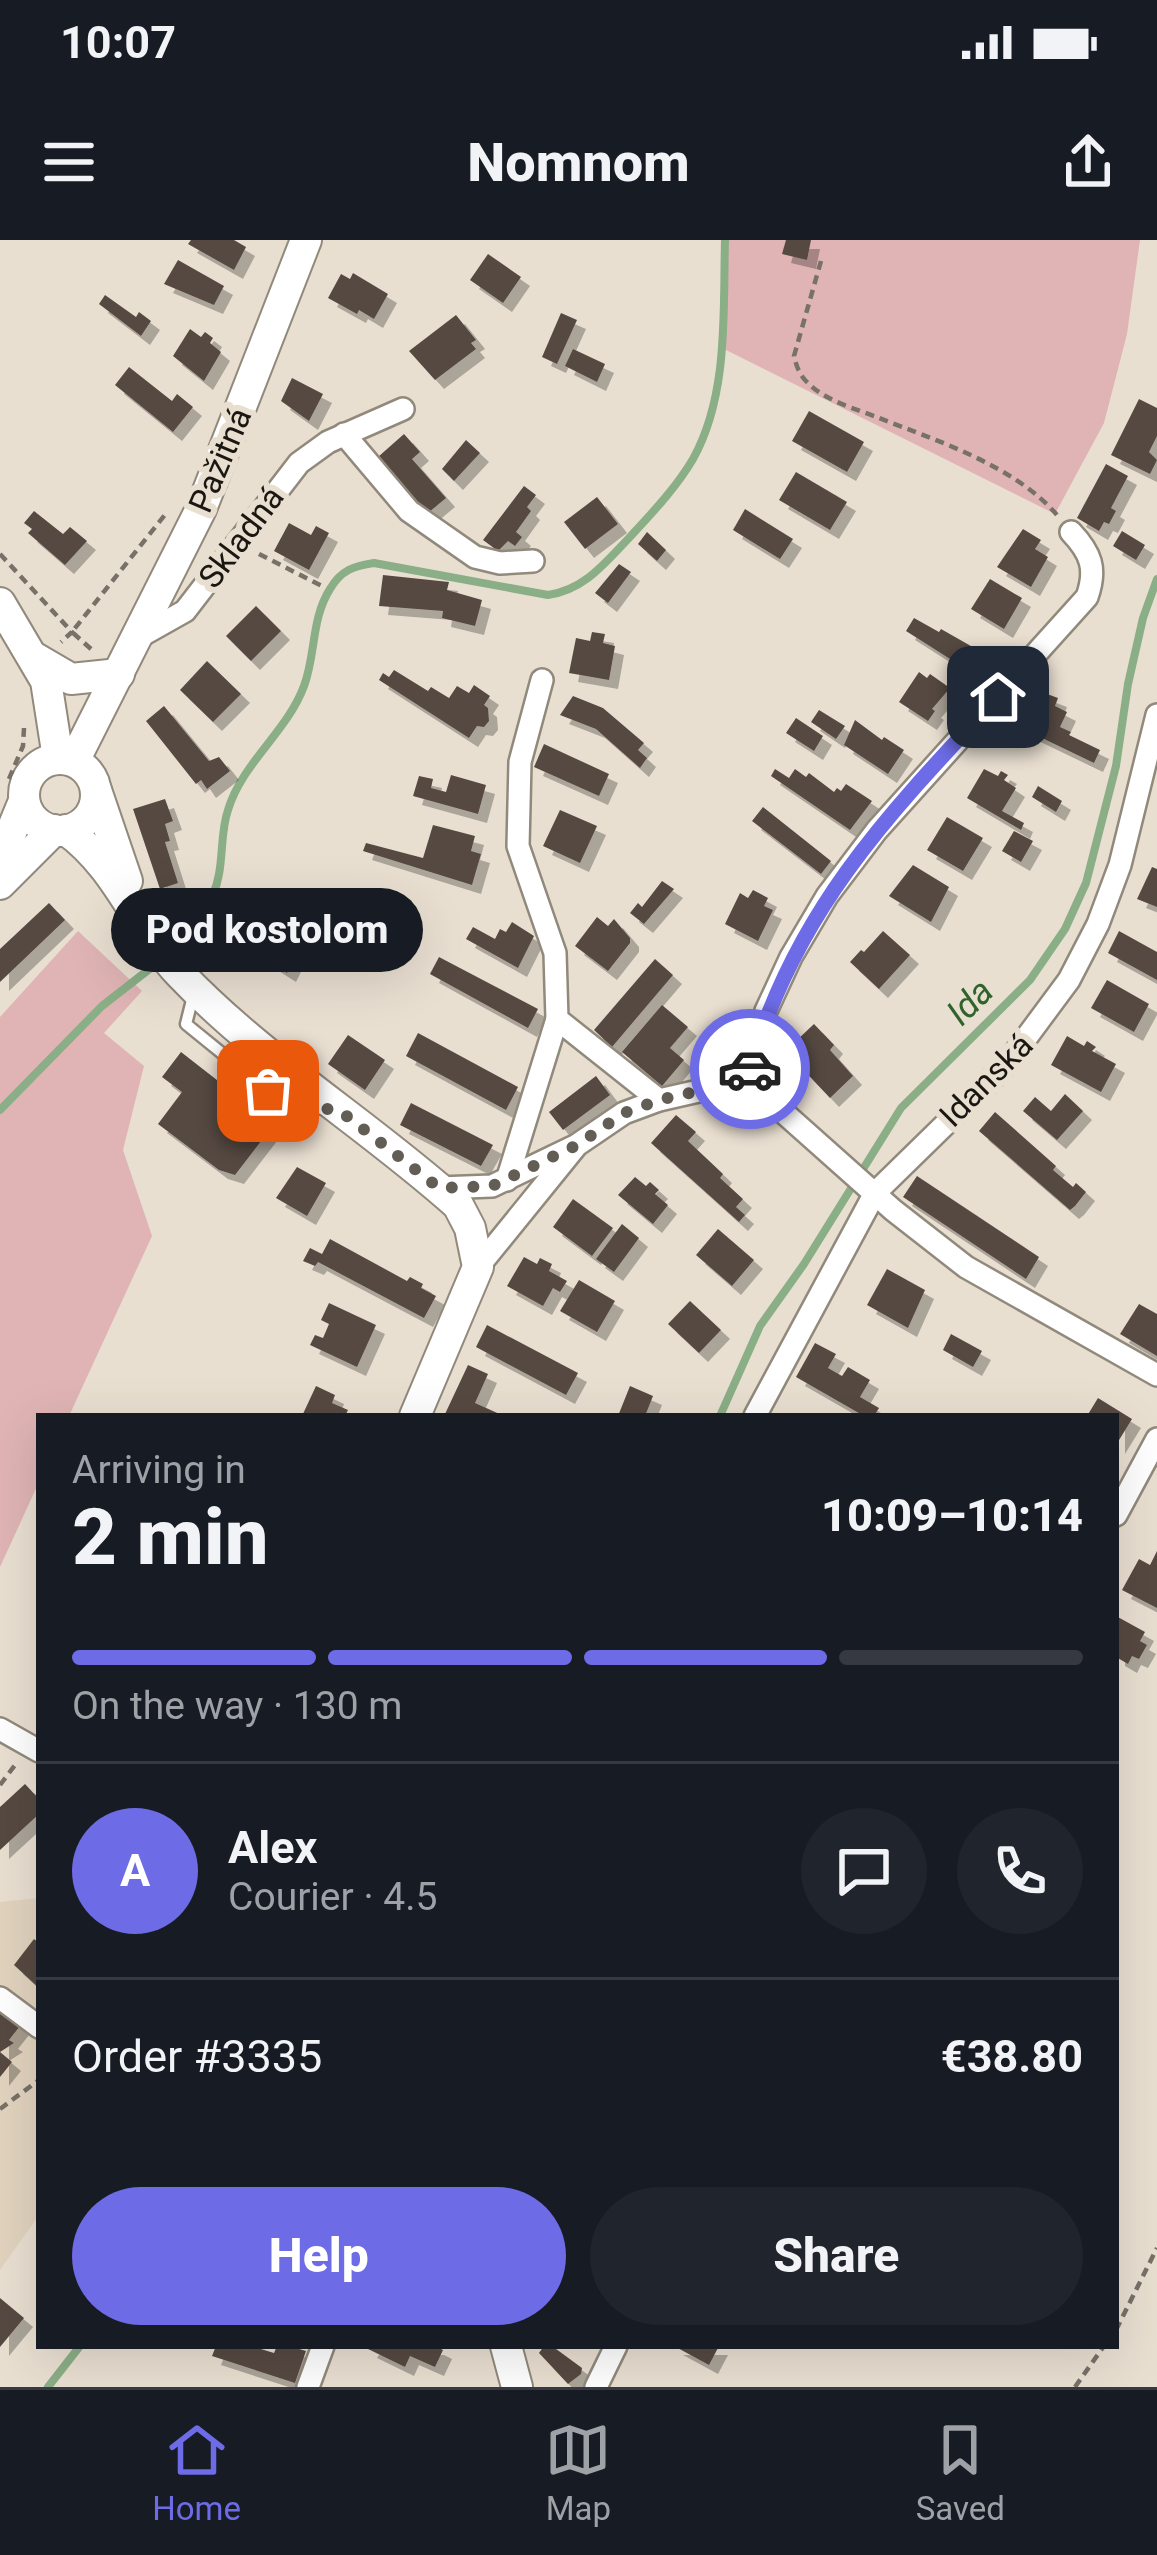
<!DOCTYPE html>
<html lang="en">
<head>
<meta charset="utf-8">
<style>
  :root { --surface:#171b24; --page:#20242c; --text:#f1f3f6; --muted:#9ea1a6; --line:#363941; --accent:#6d6be5 }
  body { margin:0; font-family:Roboto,sans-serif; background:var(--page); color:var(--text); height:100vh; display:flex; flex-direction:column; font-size:45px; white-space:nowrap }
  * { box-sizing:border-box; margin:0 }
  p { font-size:39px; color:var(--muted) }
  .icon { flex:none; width:66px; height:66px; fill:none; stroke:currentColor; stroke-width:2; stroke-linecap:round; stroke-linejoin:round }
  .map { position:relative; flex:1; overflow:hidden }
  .panel { position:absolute; left:36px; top:1173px; width:1083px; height:936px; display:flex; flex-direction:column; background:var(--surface); border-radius:0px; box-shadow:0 12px 48px #0002 }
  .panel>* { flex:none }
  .pin { position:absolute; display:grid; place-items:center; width:102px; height:102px; color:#fff; margin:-51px; border-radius:24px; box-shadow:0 6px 18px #0006 }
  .courier { position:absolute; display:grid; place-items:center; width:120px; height:120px; margin:-60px; border:9px solid #6d6be5; border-radius:50%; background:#fff; color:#222; box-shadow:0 3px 15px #0007 }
  .bubble { position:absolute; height:84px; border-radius:42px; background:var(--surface); box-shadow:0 12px 48px #0002; font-size:39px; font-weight:800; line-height:84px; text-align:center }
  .overview em { font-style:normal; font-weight:800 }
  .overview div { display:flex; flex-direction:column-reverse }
  .overview { display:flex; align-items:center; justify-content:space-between; height:204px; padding:0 36px }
  h1 { font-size:78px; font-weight:800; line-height:90px }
  .bar { display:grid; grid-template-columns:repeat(4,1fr); gap:18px 12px; align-content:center; height:144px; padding:0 36px }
  .bar i { height:15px; border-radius:9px; background:var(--line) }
  .bar .current { background:var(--accent) }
  .bar p { grid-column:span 4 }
  .line { display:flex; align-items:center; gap:30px; padding:0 36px; border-top:3px solid var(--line) }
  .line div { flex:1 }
  .round { display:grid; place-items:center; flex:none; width:126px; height:126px; border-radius:63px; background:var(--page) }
  .action { display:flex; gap:24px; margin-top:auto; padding:24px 36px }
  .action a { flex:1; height:138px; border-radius:72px; background:var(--accent); color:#fff; font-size:48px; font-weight:800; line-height:138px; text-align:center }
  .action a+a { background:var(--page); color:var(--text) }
  .status { display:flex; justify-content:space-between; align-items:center; height:84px; padding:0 60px; background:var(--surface); direction:ltr }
  .status svg { height:33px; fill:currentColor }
  header { display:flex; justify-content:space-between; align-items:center; height:156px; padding:0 36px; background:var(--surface); font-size:54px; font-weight:800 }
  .tabs { display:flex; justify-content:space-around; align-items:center; height:168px; border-top:3px solid var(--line); background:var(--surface); font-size:33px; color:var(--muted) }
  .tabs a { display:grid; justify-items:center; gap:6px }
  .tabs .current { color:var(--accent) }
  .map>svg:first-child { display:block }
  .built { fill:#e1d3be }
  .green { fill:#e0b4b5 }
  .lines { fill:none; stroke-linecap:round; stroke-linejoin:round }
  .stream { stroke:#8aae86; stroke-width:8 }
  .building { fill:#574942; filter:url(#shadow) }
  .lane-casing { stroke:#91897b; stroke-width:15 }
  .street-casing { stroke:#91897b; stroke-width:26 }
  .secondary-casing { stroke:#91897b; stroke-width:34 }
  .path { stroke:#777168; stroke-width:4.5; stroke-dasharray:9 6; stroke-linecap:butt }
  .lane { stroke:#fff; stroke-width:10 }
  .street { stroke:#fff; stroke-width:21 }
  .secondary { stroke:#fff; stroke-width:30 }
  .done { stroke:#625d55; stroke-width:12; stroke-dasharray:0 21.6 }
  .route { stroke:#6d6be5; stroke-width:15 }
  .labels { text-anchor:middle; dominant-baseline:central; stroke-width:12; stroke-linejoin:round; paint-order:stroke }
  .street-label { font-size:33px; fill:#1a1712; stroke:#e9dfd1 }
  .water-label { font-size:36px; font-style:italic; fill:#30632c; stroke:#e9dfd1 }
</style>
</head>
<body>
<div class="status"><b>10:07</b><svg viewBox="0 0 49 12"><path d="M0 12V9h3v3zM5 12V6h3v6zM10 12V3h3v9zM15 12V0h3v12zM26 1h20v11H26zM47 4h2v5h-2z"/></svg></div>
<header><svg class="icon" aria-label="menu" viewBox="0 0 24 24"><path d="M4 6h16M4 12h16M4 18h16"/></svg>Nomnom<svg class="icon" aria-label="share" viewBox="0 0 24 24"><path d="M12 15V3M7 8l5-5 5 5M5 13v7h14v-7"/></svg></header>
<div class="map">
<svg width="1157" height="2147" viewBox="0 0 1157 2147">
  <defs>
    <filter id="shadow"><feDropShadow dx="9" dy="9" stdDeviation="0" flood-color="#0004"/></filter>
  </defs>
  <rect width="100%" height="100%" fill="#e9dfd1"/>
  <path class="built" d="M 39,1658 L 39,1975 L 0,2030 L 0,1662 Z"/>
  <g class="green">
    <path d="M 725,0 L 1140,0 L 1127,94 L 1104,183 L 1055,274 L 722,108 Z"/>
    <path d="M 78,691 L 142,751 L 104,793 L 144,826 L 123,910 L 152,996 L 69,1176 L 39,1176 L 39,1242 L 0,1327 L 0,777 Z"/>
  </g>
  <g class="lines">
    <g class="stream">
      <path d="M 172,710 C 195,692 214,663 219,634 C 223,613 221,590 228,570 C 242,523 287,492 304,446 C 316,414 311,379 330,349 C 341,330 354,326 374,323 L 548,355 C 584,350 604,324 629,298 C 652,273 676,248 693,219 C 729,155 723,70 725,0"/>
      <path d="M 0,870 L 102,766 L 161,720"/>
      <path d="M 720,1176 L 760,1086 L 804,1024 L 901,868 L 1030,740 L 1065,689 L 1086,643 L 1116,526 L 1128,444 L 1143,378 L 1157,339"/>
      <path d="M 48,2147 L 80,2106"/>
    </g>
  </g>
  <g class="building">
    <path d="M 191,0 L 234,0 L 246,7 L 234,30 L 188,4 Z"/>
    <path d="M 786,0 L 811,0 L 807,20 L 782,14 Z"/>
    <path d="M 488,14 L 521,37 L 503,63 L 470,40 Z"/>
    <path d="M 178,20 L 224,46 L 214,65 L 164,44 Z"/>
    <path d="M 353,33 L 388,54 L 374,79 L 359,70 L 357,74 L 328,58 L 341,34 L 350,39 Z"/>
    <path d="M 105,55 L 136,77 L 139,72 L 151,81 L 141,96 L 99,64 Z"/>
    <path d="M 561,73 L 577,80 L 557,124 L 542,117 Z"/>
    <path d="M 456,75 L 476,100 L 471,103 L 476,109 L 435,140 L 409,111 Z"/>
    <path d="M 190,89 L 201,97 L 205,92 L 213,98 L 210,103 L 221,112 L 204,141 L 173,116 Z"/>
    <path d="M 573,109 L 605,124 L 597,142 L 565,126 Z"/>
    <path d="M 129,127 L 172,161 L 177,154 L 193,167 L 173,192 L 115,145 Z"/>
    <path d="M 292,138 L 323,154 L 309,181 L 281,161 Z"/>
    <path d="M 1139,159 L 1157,168 L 1157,196 L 1149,212 L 1157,220 L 1150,234 L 1111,215 Z"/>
    <path d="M 809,171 L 864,202 L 847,232 L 792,201 Z"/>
    <path d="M 404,194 L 420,212 L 412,219 L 446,258 L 428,273 L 378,217 Z"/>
    <path d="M 466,200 L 480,213 L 454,241 L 442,229 Z"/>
    <path d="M 1106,224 L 1128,236 L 1111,268 L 1116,271 L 1109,284 L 1104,282 L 1099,291 L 1077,278 Z"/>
    <path d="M 796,232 L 847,262 L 830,290 L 779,260 Z"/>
    <path d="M 524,246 L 536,255 L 527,267 L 531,271 L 516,292 L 522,297 L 515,306 L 508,301 L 498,311 L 483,300 Z"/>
    <path d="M 597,257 L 618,284 L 585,309 L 564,282 Z"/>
    <path d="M 745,269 L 793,299 L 780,319 L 733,290 Z"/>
    <path d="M 34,271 L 63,294 L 70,287 L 87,301 L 65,325 L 28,293 L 32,289 L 24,283 Z"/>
    <path d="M 289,283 L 311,295 L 316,286 L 329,293 L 309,330 L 274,311 Z"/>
    <path d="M 1023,289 L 1041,300 L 1035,309 L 1048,317 L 1031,347 L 997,327 Z"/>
    <path d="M 1122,291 L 1145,305 L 1136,320 L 1113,306 Z"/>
    <path d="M 647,292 L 666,310 L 657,321 L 638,304 Z"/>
    <path d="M 619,324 L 631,332 L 608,363 L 595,353 Z"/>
    <path d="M 383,335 L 449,342 L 447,350 L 482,360 L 475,386 L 442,378 L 443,371 L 379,366 Z"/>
    <path d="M 990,339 L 1022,358 L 1004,389 L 971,369 Z"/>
    <path d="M 256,366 L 281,391 L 251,421 L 226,396 Z"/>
    <path d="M 914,378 L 939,392 L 941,389 L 992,418 L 980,438 L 906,391 Z"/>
    <path d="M 592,392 L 605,394 L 603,403 L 615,406 L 609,440 L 569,433 L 576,398 L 590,401 Z"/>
    <path d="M 207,421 L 241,454 L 213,482 L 180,450 Z"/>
    <path d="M 394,430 L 428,451 L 431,447 L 449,458 L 457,446 L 469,453 L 474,445 L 490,456 L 484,465 L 488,468 L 489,481 L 484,487 L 477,486 L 469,498 L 379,440 L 383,433 L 389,437 Z"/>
    <path d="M 919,432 L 927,438 L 930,434 L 950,448 L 932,469 L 935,471 L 928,481 L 899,462 Z"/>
    <path d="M 1030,454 L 1045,460 L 1047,454 L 1058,458 L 1055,466 L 1067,472 L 1060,487 L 1071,492 L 1069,495 L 1100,510 L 1094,523 L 1015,485 Z"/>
    <path d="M 573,456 L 603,468 L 644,503 L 638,510 L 647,518 L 640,528 L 596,489 L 560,475 Z"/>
    <path d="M 164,466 L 209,521 L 219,517 L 230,531 L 207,549 L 201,540 L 196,544 L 146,481 Z"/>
    <path d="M 819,470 L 845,486 L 836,499 L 811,482 Z"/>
    <path d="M 796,478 L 823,496 L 814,511 L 786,493 Z"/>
    <path d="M 855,480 L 882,500 L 884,497 L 904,510 L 888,534 L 844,505 Z"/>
    <path d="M 544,504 L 609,534 L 599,556 L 534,527 Z"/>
    <path d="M 775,529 L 789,538 L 795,529 L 806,537 L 809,533 L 834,552 L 837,548 L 841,551 L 846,544 L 872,561 L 850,590 L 771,536 Z"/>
    <path d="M 984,529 L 998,536 L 1001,531 L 1008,535 L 1004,540 L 1016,548 L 1002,571 L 1024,583 L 1021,590 L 967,558 Z"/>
    <path d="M 451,535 L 486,545 L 478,574 L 413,556 L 419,536 L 433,539 L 431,548 L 446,552 Z"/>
    <path d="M 1038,546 L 1062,561 L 1056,572 L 1032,557 Z"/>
    <path d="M 165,559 L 173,581 L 165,584 L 170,601 L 165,602 L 178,643 L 160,649 L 133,569 Z"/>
    <path d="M 763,567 L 831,621 L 821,634 L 752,581 Z"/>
    <path d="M 560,570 L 597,586 L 580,623 L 543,606 Z"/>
    <path d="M 947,577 L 983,598 L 963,631 L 927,610 Z"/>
    <path d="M 433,585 L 475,596 L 471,611 L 481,614 L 472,645 L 363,611 L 366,603 L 423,618 Z"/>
    <path d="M 1014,591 L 1033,601 L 1021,622 L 1002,611 Z"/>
    <path d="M 913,625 L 949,647 L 931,682 L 889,656 Z"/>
    <path d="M 1152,627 L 1157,629 L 1157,667 L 1137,659 Z"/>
    <path d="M 662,641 L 674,649 L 644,684 L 630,673 L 638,663 L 642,667 Z"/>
    <path d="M 753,650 L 768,658 L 764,666 L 773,670 L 758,701 L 725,684 L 740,653 L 748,658 Z"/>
    <path d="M 49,663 L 65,680 L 0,742 L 0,709 Z"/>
    <path d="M 272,668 L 289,677 L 285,685 L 302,694 L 290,717 L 294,719 L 287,733 L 243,705 L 262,669 L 269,673 Z"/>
    <path d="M 597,677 L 608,686 L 614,679 L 630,698 L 630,703 L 608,731 L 575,706 Z"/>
    <path d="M 512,682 L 534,696 L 518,728 L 466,699 L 473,687 L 495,699 L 500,689 L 506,692 Z"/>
    <path d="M 883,691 L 910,715 L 879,749 L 850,722 L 861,710 L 864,712 Z"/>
    <path d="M 1119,691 L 1157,712 L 1157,740 L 1108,713 Z"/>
    <path d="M 439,717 L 538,769 L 528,788 L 430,734 Z"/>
    <path d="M 655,719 L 673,735 L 612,807 L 594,790 Z"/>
    <path d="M 1107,740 L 1149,764 L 1134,792 L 1091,768 Z"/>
    <path d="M 662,765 L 688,787 L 670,808 L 684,820 L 662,846 L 622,812 Z"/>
    <path d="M 814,784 L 834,805 L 830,810 L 853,836 L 830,858 L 797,823 L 807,813 L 796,801 Z"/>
    <path d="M 418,793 L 518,847 L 506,870 L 406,816 Z"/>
    <path d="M 348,795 L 385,820 L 365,850 L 328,824 Z"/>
    <path d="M 1067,796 L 1084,806 L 1087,801 L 1096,807 L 1092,811 L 1116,824 L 1101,852 L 1051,825 Z"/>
    <path d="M 181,812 L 240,858 L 246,849 L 252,854 L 246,862 L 275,883 L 235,935 L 219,930 L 158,884 L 182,852 L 162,837 Z"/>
    <path d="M 596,836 L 610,855 L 563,890 L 549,872 Z"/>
    <path d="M 1065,854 L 1083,871 L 1057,900 L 1023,871 L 1035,857 L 1051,871 Z"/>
    <path d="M 411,863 L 493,905 L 481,926 L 400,885 Z"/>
    <path d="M 995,872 L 1056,926 L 1053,930 L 1073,947 L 1076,943 L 1086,952 L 1075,966 L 1070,970 L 979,891 Z"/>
    <path d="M 676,875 L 696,892 L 688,901 L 723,934 L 720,938 L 743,959 L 736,967 L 745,975 L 739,982 L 651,903 Z"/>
    <path d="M 297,927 L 326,943 L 307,976 L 276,958 Z"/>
    <path d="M 917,936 L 1039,1017 L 1026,1039 L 903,957 Z"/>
    <path d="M 635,937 L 646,946 L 650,942 L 659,950 L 655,954 L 668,965 L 653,984 L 618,955 Z"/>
    <path d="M 573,959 L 613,988 L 592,1016 L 553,987 Z"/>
    <path d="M 622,984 L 639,998 L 614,1032 L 596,1019 Z"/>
    <path d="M 718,989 L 754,1020 L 732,1046 L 696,1015 Z"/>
    <path d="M 330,999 L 407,1041 L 410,1037 L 423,1044 L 421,1048 L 436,1056 L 424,1078 L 318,1022 L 315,1026 L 303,1021 L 310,1008 L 322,1014 Z"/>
    <path d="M 524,1017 L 537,1024 L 540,1018 L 552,1024 L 549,1031 L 567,1041 L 560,1052 L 553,1048 L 543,1066 L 507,1046 Z"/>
    <path d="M 887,1029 L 925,1050 L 908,1088 L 867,1065 Z"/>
    <path d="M 579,1040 L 615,1061 L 597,1092 L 560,1071 Z"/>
    <path d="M 690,1061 L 721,1090 L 699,1113 L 668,1084 Z"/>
    <path d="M 329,1063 L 376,1085 L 357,1127 L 310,1105 L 315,1095 L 323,1098 L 329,1084 L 321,1080 Z"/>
    <path d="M 1139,1064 L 1157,1074 L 1157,1116 L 1120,1094 Z"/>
    <path d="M 487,1085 L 578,1133 L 566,1155 L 476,1107 Z"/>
    <path d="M 951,1094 L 982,1111 L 973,1127 L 943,1110 Z"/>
    <path d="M 815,1103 L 836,1114 L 828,1128 L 842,1136 L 848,1127 L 870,1140 L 860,1157 L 879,1168 L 874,1176 L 864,1176 L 796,1137 Z"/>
    <path d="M 468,1125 L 488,1134 L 475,1163 L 504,1176 L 445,1174 Z"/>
    <path d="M 316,1146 L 335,1155 L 332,1163 L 348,1170 L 345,1176 L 302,1176 Z"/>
    <path d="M 630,1146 L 653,1156 L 645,1176 L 618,1176 Z"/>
    <path d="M 1098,1158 L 1132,1179 L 1116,1205 L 1116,1176 L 1087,1176 Z"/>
    <path d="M 1157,1311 L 1157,1368 L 1122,1350 L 1139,1319 L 1150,1325 Z"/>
    <path d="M 1116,1376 L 1145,1392 L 1140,1401 L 1147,1405 L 1139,1419 L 1132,1416 L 1128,1424 L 1116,1417 Z"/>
    <path d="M 25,1544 L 39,1559 L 39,1574 L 0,1610 L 0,1567 Z"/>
    <path d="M 34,1699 L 39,1703 L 39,1748 L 14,1725 Z"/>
    <path d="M 0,1771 L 20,1786 L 9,1800 L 14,1803 L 0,1812 L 12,1822 L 0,1837 Z"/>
    <path d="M 0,2058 L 24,2078 L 0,2107 Z"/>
    <path d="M 216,2106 L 251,2106 L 274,2113 L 277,2106 L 289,2106 L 306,2111 L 295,2143 L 212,2116 Z"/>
    <path d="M 370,2106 L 435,2106 L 443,2110 L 435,2127 L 410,2116 L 405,2127 L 368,2109 Z"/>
    <path d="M 544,2106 L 552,2106 L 582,2128 L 581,2134 L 568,2144 L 539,2113 Z"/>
    <path d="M 674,2106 L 719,2106 L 709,2125 Z"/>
  </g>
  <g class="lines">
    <defs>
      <path id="lane" d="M 194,752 L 186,784 L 287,866 L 327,869"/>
      <g id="street">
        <path d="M 344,194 L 409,271 L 475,317 L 500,323 L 533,321"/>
        <path d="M 137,398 L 185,371 L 299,223 L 328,202 L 403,169"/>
        <path d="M 542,440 L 520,522 L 518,606 L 555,713 L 557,779 L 659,860"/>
        <path d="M 747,840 L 766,771 L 791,717 L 827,656 L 877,590 L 1087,357 C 1097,329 1091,313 1071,292"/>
        <path d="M 507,940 L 557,779"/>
        <path d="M 439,948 L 492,946 L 573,907"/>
        <path d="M 478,1027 L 577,905 L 624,873 L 659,860 L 747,840 L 893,970 L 966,1027 L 1157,1135"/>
        <path d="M 755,1176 L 875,953 L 1006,825 L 1069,740 L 1098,684 L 1120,625 L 1157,475"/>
        <path d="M 1116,1275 L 1157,1199"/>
        <path d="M 0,1489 L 39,1511"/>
        <path d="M 0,1758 L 39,1787"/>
        <path d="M 308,2147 L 323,2106"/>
        <path d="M 596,2147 L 616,2106"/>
      </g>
      <g id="secondary">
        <path d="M 0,363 L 46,441 L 58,518"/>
        <path d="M 35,418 L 71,439 L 119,434"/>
        <circle cx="60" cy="555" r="36"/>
        <path d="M 74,521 L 201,269 L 306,0"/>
        <path d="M 96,550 L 127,641"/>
        <path d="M 66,590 C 119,628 137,689 180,734 C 263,821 369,885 458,965 L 470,988 L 478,1027 L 415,1176"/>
        <path d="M 0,619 L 24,561"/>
        <path d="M 0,644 L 54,590"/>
        <path d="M 506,2106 L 517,2147"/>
      </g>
    </defs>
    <use href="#lane" class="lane-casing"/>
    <use href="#street" class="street-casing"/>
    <use href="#secondary" class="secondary-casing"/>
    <g class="path">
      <path d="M 821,21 L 794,116 C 796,125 799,133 805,140 C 824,161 854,168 879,178 C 938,201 1015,226 1057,275"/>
      <path d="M 0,314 L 72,392 L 61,402"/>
      <path d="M 259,314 L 322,346"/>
      <path d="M 91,409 L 72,392 L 168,271"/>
      <path d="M 9,539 L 23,506 L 24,488"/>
      <path d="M 0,1545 L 15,1525"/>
      <path d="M 0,1869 L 39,1840"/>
      <path d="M 1116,2090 L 1157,2008"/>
      <path d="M 1075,2147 L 1104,2106"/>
    </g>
    <use href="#lane" class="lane"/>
    <use href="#street" class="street"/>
    <use href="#secondary" class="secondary"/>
  </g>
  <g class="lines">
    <path class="done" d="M 268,851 L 287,866 L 339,870 L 439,948 L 492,946 L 577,905 L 624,873 L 659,860 L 746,840 L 750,829"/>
    <path class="route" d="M 750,829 C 794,672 889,573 998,457"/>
  </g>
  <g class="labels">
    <g class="street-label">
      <text transform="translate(220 220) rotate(-67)">Pažitná</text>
      <text transform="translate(241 297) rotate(-53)">Skladná</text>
      <text transform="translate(986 840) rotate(-45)">Idanská</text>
    </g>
    <g class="water-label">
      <text transform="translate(970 762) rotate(-45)">Ida</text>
    </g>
  </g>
</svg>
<div class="pin" style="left:268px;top:851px;background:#ea580c"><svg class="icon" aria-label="bag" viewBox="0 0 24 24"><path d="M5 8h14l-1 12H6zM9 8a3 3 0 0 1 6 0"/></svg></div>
<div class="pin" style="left:998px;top:457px;background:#1f2937"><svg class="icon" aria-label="home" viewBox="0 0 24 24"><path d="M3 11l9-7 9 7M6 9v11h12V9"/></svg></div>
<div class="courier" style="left:750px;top:829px"><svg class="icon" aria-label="car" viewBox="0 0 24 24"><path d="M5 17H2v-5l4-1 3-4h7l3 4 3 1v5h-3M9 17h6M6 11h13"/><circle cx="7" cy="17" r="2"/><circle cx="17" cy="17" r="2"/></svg></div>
<div class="bubble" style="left:111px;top:648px;width:312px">Pod kostolom</div>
<section class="panel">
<div class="overview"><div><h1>2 min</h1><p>Arriving in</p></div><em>10:09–10:14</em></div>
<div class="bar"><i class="current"></i><i class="current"></i><i class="current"></i><i></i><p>On the way · 130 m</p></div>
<div class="line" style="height:216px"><b class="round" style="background:var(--accent);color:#fff">A</b><div><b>Alex</b><p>Courier · 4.5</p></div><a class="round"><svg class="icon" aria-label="chat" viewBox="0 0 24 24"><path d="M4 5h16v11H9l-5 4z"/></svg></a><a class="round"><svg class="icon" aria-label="phone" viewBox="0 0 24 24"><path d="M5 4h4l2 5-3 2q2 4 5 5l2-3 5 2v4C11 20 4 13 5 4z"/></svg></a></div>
<div class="line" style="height:156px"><div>Order #3335</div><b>€38.80</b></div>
<div class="action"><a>Help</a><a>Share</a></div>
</section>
</div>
<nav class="tabs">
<a class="current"><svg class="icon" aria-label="home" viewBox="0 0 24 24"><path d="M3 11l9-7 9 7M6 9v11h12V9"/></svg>Home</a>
<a><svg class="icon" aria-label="map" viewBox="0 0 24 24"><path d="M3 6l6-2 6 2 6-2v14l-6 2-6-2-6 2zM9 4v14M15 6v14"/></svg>Map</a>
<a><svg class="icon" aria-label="saved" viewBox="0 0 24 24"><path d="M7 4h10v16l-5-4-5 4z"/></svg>Saved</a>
</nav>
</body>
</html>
